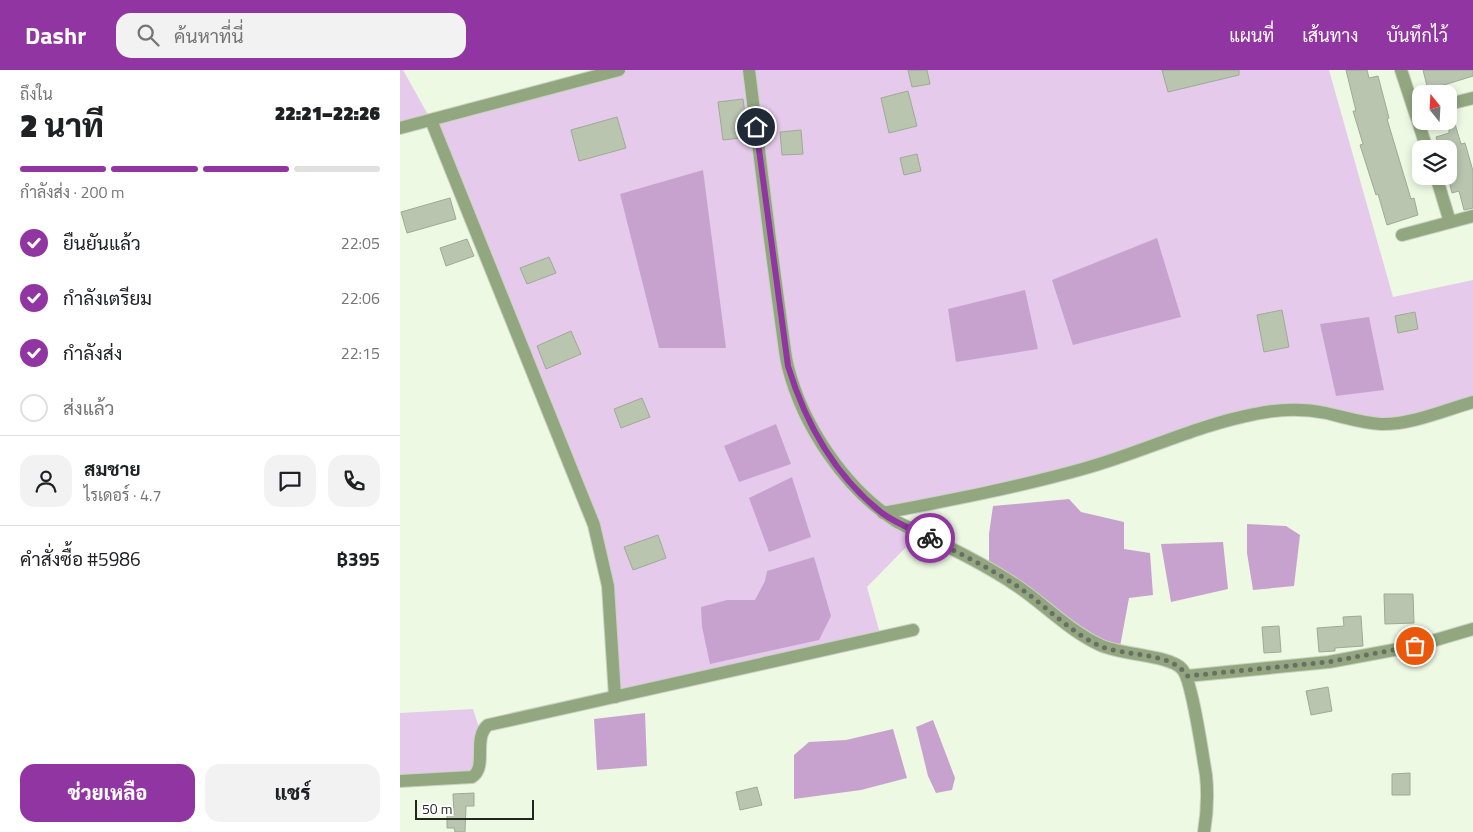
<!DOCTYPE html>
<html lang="th">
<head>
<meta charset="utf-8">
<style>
  :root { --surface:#fff; --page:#f2f2f2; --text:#202124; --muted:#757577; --line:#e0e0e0; --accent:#9035a1 }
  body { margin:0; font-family:"Titillium Web",Sarabun,sans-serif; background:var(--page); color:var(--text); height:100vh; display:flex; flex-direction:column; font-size:19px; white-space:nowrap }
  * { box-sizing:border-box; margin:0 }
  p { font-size:16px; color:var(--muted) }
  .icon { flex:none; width:28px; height:28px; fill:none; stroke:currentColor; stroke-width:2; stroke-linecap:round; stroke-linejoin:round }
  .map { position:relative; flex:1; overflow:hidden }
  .side { display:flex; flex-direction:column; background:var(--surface); width:400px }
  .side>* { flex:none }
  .needle { width:32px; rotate:342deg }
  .controls { position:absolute; left:1012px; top:15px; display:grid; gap:10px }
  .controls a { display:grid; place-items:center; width:45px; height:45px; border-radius:10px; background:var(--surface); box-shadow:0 2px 8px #0003; font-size:25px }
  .scale { position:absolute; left:15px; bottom:12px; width:119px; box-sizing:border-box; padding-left:5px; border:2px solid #22261e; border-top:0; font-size:14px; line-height:18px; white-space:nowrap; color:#22261e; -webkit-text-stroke:4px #fff; paint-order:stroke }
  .pin { position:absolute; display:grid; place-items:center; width:42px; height:42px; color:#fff; margin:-21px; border:2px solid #fff; border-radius:50%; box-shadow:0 1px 5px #0007 }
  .courier { position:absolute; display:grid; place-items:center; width:50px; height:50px; margin:-25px; border:4px solid #9035a1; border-radius:50%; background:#fff; color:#222; box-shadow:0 1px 6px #0007 }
  .headline em { font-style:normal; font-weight:800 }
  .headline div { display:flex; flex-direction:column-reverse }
  .headline { display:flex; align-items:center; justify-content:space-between; height:85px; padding:0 20px }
  h1 { font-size:32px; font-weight:800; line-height:38px }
  .bar { display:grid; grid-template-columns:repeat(4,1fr); gap:8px 5px; align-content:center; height:60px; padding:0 20px }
  .bar i { height:6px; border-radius:4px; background:var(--line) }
  .bar .active { background:var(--accent) }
  .bar p { grid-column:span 4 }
  .line { display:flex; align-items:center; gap:12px; padding:0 20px; border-top:1px solid var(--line) }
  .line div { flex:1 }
  .round { display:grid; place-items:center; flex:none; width:52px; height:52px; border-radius:15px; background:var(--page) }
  ol { padding:0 20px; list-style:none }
  li { display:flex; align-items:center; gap:15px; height:55px }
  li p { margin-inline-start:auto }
  li .icon { padding:5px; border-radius:50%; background:var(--accent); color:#fff; stroke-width:4 }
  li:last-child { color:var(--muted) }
  li i { width:28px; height:28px; border:2px solid var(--line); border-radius:50% }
  .action { display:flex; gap:10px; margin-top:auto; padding:10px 20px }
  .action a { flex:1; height:58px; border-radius:15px; background:var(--accent); color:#fff; font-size:20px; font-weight:800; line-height:58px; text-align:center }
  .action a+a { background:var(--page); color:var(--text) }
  header { display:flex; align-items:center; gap:30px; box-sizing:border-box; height:70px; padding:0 25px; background:var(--accent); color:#fff }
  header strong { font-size:24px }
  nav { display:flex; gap:28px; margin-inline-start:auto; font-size:18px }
  .search { width:350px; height:45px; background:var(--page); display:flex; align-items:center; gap:12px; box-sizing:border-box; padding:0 18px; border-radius:15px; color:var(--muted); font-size:19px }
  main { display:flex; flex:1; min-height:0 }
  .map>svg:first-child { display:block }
  .green { fill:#e6caec }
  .water { fill:#c7a2ce }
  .building { fill:#b9c5af; stroke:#9eaa95 }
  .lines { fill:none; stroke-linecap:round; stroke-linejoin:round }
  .street-casing { stroke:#c8d3c0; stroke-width:14 }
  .street { stroke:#92a780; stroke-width:12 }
  .done { stroke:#697063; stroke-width:5; stroke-dasharray:0 9 }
  .route { stroke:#9035a1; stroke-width:6 }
</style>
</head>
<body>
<header>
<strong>Dashr</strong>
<div class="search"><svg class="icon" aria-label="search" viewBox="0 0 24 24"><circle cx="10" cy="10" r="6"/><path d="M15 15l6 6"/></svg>ค้นหาที่นี่</div>
<nav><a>แผนที่</a><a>เส้นทาง</a><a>บันทึกไว้</a></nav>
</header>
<main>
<section class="side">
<div class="headline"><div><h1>2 นาที</h1><p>ถึงใน</p></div><em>22:21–22:26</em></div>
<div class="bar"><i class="active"></i><i class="active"></i><i class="active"></i><i></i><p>กำลังส่ง · 200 m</p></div>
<ol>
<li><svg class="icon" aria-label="check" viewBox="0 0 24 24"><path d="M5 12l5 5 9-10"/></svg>ยืนยันแล้ว<p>22:05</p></li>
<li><svg class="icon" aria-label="check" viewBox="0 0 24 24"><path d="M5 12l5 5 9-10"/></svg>กำลังเตรียม<p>22:06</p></li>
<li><svg class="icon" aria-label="check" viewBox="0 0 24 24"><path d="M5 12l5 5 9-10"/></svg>กำลังส่ง<p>22:15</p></li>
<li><i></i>ส่งแล้ว</li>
</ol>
<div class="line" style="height:90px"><a class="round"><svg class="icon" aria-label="person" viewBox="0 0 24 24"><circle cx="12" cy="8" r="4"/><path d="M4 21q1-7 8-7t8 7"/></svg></a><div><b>สมชาย</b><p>ไรเดอร์ · 4.7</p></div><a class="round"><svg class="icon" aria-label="chat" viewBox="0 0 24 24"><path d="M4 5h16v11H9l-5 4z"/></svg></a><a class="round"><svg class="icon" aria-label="phone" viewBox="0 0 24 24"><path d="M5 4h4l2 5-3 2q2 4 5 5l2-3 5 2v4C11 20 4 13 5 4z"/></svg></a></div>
<div class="line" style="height:65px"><div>คำสั่งซื้อ #5986</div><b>฿395</b></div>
<div class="action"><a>ช่วยเหลือ</a><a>แชร์</a></div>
</section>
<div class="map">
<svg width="1073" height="762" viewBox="0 0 1073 762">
  <rect width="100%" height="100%" fill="#edf9e3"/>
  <g class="green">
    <path d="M 0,0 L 3,0 L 31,50 L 219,0 L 929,0 L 993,227 L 1073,210 L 1073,332 L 1007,351 L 889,339 L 687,398 L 484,443 L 520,463 L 467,517 L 481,567 L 215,627 L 202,486 L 31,50 L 0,58 Z"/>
    <path d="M 73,639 L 81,664 L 78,700 L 0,711 L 0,643 Z"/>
  </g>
  <g class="water">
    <path d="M 303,100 L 326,278 L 259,278 L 220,124 Z"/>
    <path d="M 757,168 L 781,247 L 673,275 L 652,210 Z"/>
    <path d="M 625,220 L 638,279 L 556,292 L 548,239 Z"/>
    <path d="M 969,247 L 984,320 L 936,326 L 920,254 Z"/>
    <path d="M 376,354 L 391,394 L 339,412 L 324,376 Z"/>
    <path d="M 392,407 L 411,467 L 369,482 L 349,428 Z"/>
    <path d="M 669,429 L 681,442 L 724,452 L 724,479 L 750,483 L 753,525 L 729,528 L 719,582 L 589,499 L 589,464 L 593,436 Z"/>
    <path d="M 847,454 L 886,456 L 900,465 L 894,516 L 853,520 L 847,483 Z"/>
    <path d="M 823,472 L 828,519 L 771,532 L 761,474 Z"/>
    <path d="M 414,487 L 431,546 L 419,570 L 310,594 L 302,557 L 301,537 L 327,530 L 355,530 L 365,511 L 367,501 Z"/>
    <path d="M 245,643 L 247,696 L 197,700 L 194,649 Z"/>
    <path d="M 533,650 L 555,708 L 552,720 L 536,723 L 528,706 L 516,657 Z"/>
    <path d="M 493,659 L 507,708 L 461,720 L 394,729 L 394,685 L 409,672 L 446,670 Z"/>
  </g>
  <g class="building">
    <path d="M 508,0 L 527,0 L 530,14 L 512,17 Z"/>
    <path d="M 762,0 L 839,0 L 839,5 L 768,22 Z"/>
    <path d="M 946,0 L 967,0 L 969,8 L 978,6 L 989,48 L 987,49 L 1011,129 L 1014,128 L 1018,145 L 987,155 L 978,124 L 976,125 L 960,75 L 963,74 L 953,41 L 956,41 Z"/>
    <path d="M 1023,0 L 1073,0 L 1073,6 L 1028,20 Z"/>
    <path d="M 508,21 L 517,56 L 489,63 L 481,28 Z"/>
    <path d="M 343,29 L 348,67 L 323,70 L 318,32 Z"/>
    <path d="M 1049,44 L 1052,44 L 1061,74 L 1065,73 L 1073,101 L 1073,138 L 1064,140 L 1059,121 L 1052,123 L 1049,111 L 1049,79 L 1040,79 L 1036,67 L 1049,63 Z"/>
    <path d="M 217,47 L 226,78 L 179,91 L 171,60 Z"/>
    <path d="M 401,60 L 403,84 L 382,85 L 380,62 Z"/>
    <path d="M 517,84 L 521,101 L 504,105 L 500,88 Z"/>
    <path d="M 50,128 L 56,149 L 7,163 L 1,142 Z"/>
    <path d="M 67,169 L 74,186 L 46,196 L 40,178 Z"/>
    <path d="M 149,187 L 156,203 L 127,214 L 120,198 Z"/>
    <path d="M 882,240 L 889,277 L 864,282 L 857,245 Z"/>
    <path d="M 1015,242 L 1018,259 L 998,263 L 995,246 Z"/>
    <path d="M 171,261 L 181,284 L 146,299 L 137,276 Z"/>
    <path d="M 242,328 L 250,347 L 221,358 L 214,339 Z"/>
    <path d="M 258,465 L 266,488 L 233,500 L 224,477 Z"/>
    <path d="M 984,524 L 1013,524 L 1014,553 L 985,554 Z"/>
    <path d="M 961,546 L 963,576 L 935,578 L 935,581 L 919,582 L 917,558 L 944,556 L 943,547 Z"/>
    <path d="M 879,556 L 881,582 L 864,583 L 862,557 Z"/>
    <path d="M 928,617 L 932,641 L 911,645 L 906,621 Z"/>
    <path d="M 1010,703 L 1010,725 L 992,725 L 992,704 Z"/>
    <path d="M 357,717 L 362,735 L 340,740 L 336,722 Z"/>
    <path d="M 74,723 L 74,736 L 66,736 L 65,762 L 55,762 L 54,758 L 47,758 L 47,744 L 54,744 L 53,724 Z"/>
  </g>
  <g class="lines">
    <defs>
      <g id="street">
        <path d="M 349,0 C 356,56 363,113 370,169 C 374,199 378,229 382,259 C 384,272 385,285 388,297 C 403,356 445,419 497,452 C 538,472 582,492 620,518 C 647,537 670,561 700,575 C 720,585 770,585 782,599 C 792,609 803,688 806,705 C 808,724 807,744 804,762"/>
        <path d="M 1001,0 L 1027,79"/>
        <path d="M 1049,34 L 1073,28"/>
        <path d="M 31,50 L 194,455 L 208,516 L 215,627"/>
        <path d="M 0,58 L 219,0"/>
        <path d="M 1036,106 L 1050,152"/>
        <path d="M 1002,165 L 1073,146"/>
        <path d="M 483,443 C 551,430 619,417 686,398 C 743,382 797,355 855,344 C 878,339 902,338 926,343 C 944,347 962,353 981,354 C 1010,355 1045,340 1073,332"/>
        <path d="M 787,606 L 929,592 L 1015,576 L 1073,559"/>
        <path d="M 0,711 L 72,707 C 88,697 72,668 88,655 L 513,560"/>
      </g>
    </defs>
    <use href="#street" class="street-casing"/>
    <use href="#street" class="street"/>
  </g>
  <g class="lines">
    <path class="done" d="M 530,468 C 560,484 592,499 620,518 C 647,537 670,562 700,576 C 725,587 772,581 787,606 L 928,592 L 1015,576"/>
    <path class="route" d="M 356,57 L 388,296 C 405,352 435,406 482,443 C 497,454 514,460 530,468"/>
  </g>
</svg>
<div class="controls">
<a><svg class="needle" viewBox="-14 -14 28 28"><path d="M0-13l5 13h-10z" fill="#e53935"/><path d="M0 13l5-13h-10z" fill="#757577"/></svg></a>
<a><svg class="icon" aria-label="layers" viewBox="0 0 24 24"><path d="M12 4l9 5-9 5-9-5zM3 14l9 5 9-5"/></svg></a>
</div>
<div class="scale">50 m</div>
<div class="pin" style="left:1015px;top:576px;background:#ea580c"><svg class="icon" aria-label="bag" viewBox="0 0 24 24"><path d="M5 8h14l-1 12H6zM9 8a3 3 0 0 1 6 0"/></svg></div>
<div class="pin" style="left:356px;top:57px;background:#1f2937"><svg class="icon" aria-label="home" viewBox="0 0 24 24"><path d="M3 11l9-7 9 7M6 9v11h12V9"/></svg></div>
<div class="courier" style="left:530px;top:468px"><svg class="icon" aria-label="bike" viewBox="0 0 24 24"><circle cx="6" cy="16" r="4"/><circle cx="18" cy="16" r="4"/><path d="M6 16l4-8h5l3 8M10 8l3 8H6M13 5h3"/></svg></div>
</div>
</main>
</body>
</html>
